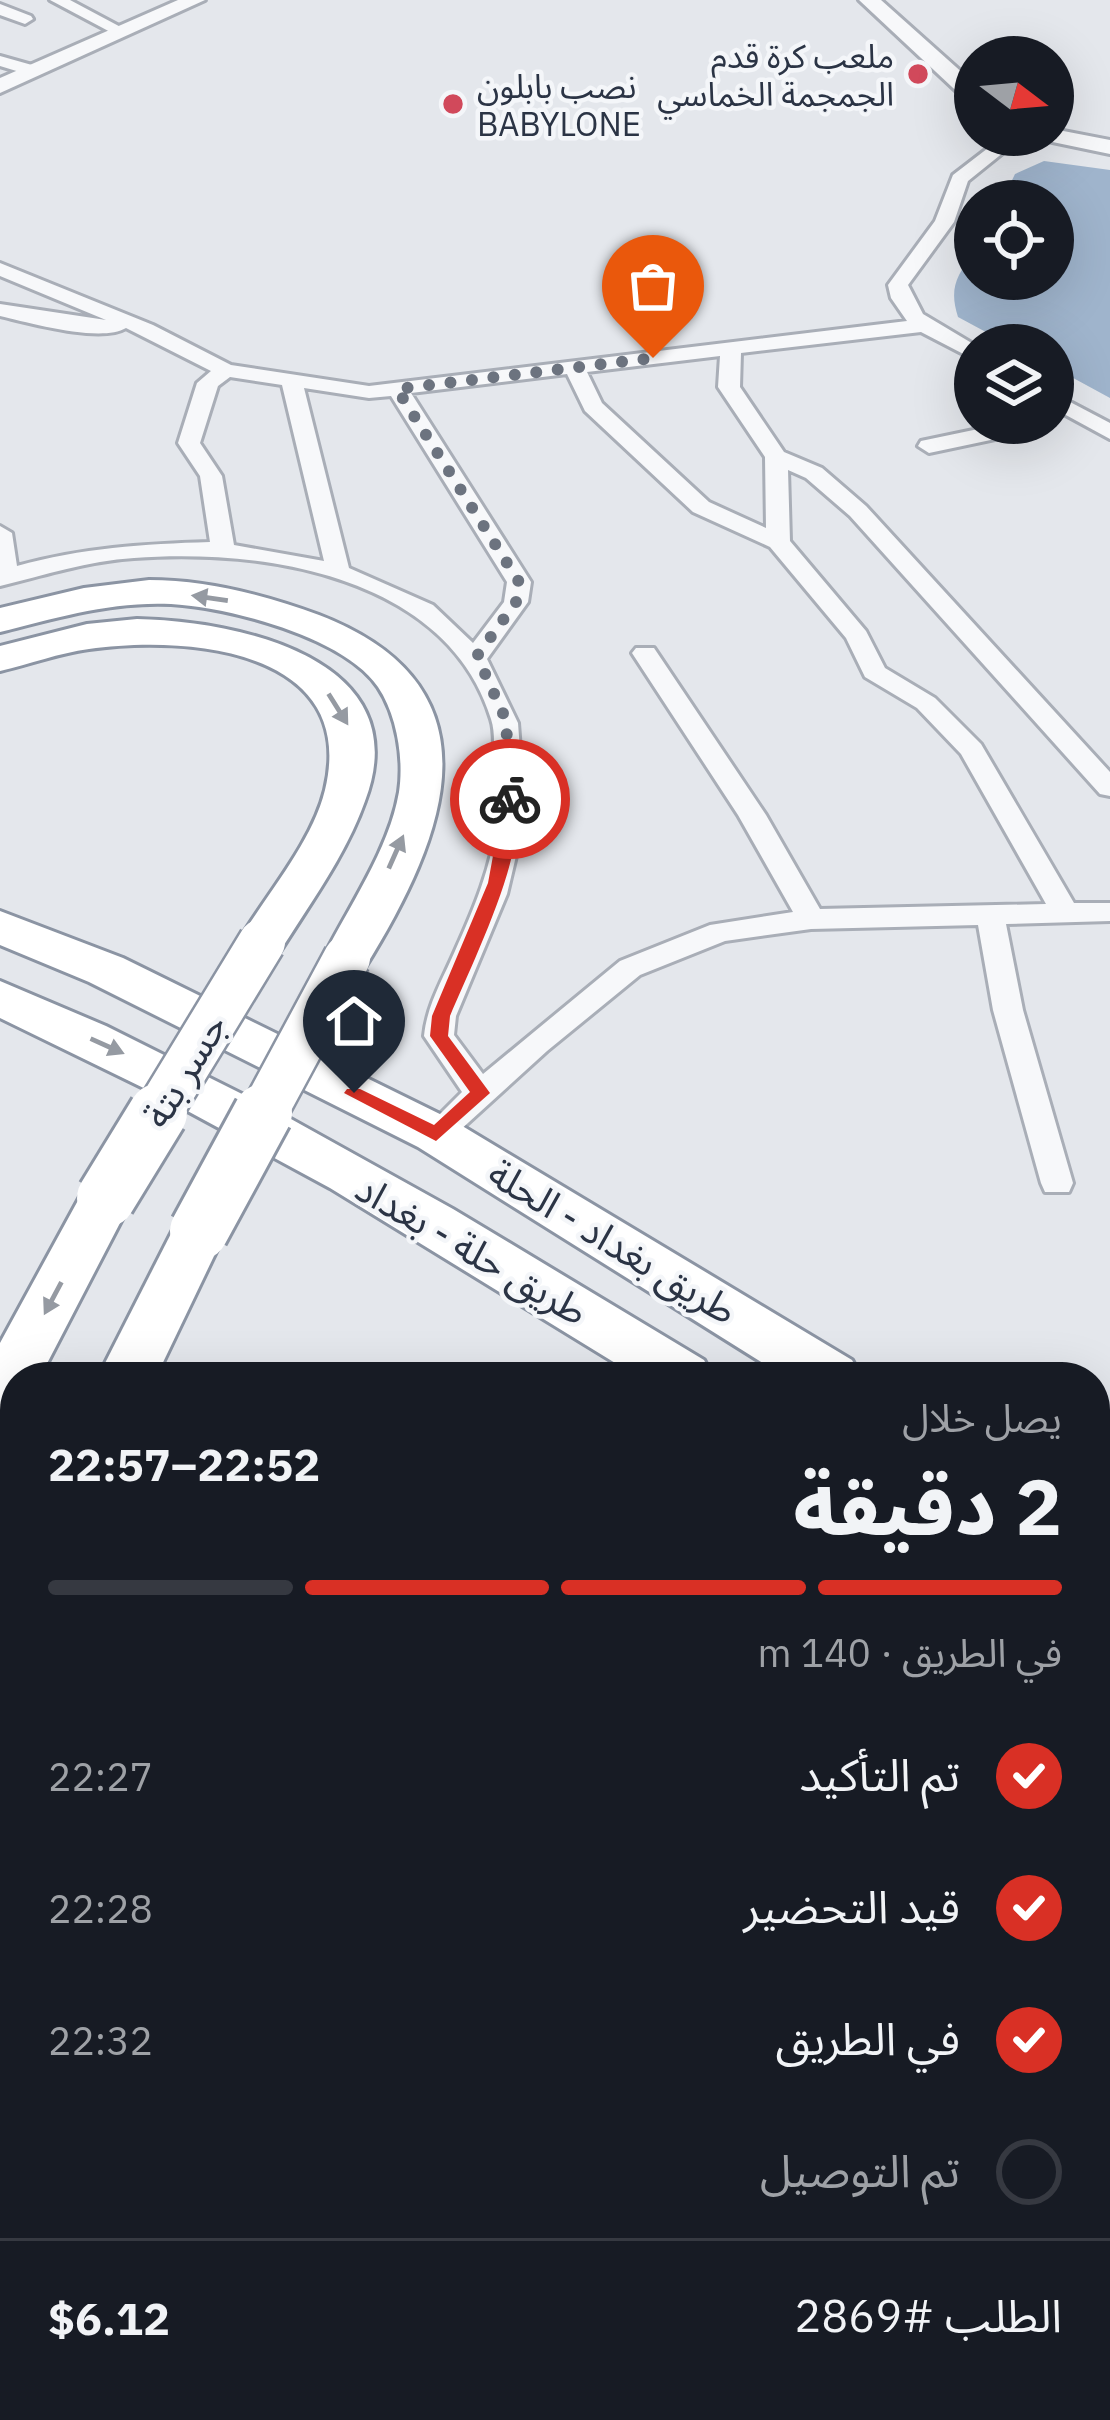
<!DOCTYPE html>
<html lang="ar">
<head>
<meta charset="utf-8">
<style>
  :root { --surface:#171b24; --page:#242831; --text:#f1f3f6; --muted:#9ea1a6; --line:#363941; --accent:#d93025 }
  body { margin:0; font-family:"IBM Plex Sans","Noto Sans Arabic",sans-serif; background:var(--page); color:var(--text); direction:rtl; height:100vh; display:flex; flex-direction:column; font-size:45px; white-space:nowrap }
  * { box-sizing:border-box; margin:0 }
  p { font-size:39px; color:var(--muted) }
  .icon { flex:none; width:66px; height:66px; fill:none; stroke:currentColor; stroke-width:2; stroke-linecap:round; stroke-linejoin:round }
  .map { position:relative; flex:1; overflow:hidden; direction:ltr }
  .side { position:absolute; left:0px; top:1362px; width:1110px; height:1059px; display:flex; flex-direction:column; background:var(--surface); border-radius:48px 48px 0 0; box-shadow:0 12px 48px #0002; direction:rtl }
  .side>* { flex:none }
  .needle { width:78px; rotate:106deg }
  .controls { position:absolute; left:954px; top:36px; display:grid; gap:24px }
  .controls a { display:grid; place-items:center; width:120px; height:120px; border-radius:50%; background:var(--surface); box-shadow:0 12px 48px #0002; font-size:60px }
  .pin { position:absolute; display:grid; place-items:center; width:102px; height:102px; color:#fff; margin:-123px -51px; border-radius:50% 50% 50% 0; rotate:-45deg; box-shadow:0 0 12px #0007 }
  .pin .icon { rotate:45deg }
  .courier { position:absolute; display:grid; place-items:center; width:120px; height:120px; margin:-60px; border:9px solid #d93025; border-radius:50%; background:#fff; color:#222; box-shadow:0 3px 15px #0007 }
  .summary em { font-style:normal; font-weight:800 }
  .summary div { display:flex; flex-direction:column-reverse }
  .summary { display:flex; align-items:center; justify-content:space-between; height:204px; padding:0 48px }
  h1 { font-size:78px; font-weight:800; line-height:90px }
  .bar { display:grid; grid-template-columns:repeat(4,1fr); gap:18px 12px; align-content:center; height:144px; padding:0 48px }
  .bar i { height:15px; border-radius:9px; background:var(--line) }
  .bar .active { background:var(--accent) }
  .bar p { grid-column:span 4 }
  .line { display:flex; align-items:center; gap:30px; padding:0 48px; border-top:3px solid var(--line) }
  .line div { flex:1 }
  ol { padding:0 48px; list-style:none }
  li { display:flex; align-items:center; gap:36px; height:132px }
  li p { margin-inline-start:auto }
  li .icon { padding:12px; border-radius:50%; background:var(--accent); color:#fff; stroke-width:4 }
  li:last-child { color:var(--muted) }
  li i { width:66px; height:66px; border:6px solid var(--line); border-radius:50% }
  .map>svg:first-child { display:block }
  .water { fill:#9fb4cc }
  .lines { fill:none; stroke-linecap:round; stroke-linejoin:round }
  .minor-casing { stroke:#a9aeb7; stroke-width:6 }
  .tertiary-casing { stroke:#a9aeb7; stroke-width:6 }
  .trunk-casing { stroke:#8b94a3; stroke-width:6 }
  .minor { fill:#f7f8fa; fill-rule:evenodd }
  .tertiary { fill:#f7f8fa; fill-rule:evenodd }
  .trunk { fill:#fff; fill-rule:evenodd }
  .trunk-bridge-far1-casing { stroke:#8b94a3; stroke-width:51; stroke-linecap:butt }
  .trunk-bridge-casing { stroke:#8b94a3; stroke-width:64; stroke-linecap:butt }
  .trunk-bridge-far1 { stroke:#fff; stroke-width:46 }
  .trunk-bridge { stroke:#fff; stroke-width:58 }
  .oneway { fill:#959aa2 }
  .route { fill:#d93025 }
  .done { stroke:#6c737f; stroke-width:12; stroke-dasharray:0 21.6 }
  .poi-dot { fill:#d1495b; stroke:#f4f6f9; stroke-width:4.5 }
  .labels { text-anchor:middle; dominant-baseline:central; stroke-width:9; stroke-linejoin:round; paint-order:stroke }
  .far-poi-label { font-size:33px; fill:#2b3445; stroke:#f4f6f9; text-anchor:end }
  .street-label { font-size:39px; fill:#2b3445; stroke:#f4f6f9 }
</style>
</head>
<body>
<div class="map">
<svg width="1110" height="2420" viewBox="0 0 1110 2420">
  <rect width="100%" height="100%" fill="#e4e7ec"/>
  <path class="water" d="M 1044,161 L 1110,170 L 1110,398 L 1053,367 L 1053,345 L 1010,345 L 958,317 C 949,289 956,275 975,252 L 975,279 L 1053,279 L 1053,201 L 1002,201 L 1015,174 Z"/>
  <g class="lines">
    <defs>
      <g id="minor">
        <path d="M 50,0 L 70,0 L 130,32 L 116,35 Z"/>
        <path d="M 0,4 L 31,16 L 33,19 L 25,24 L 0,15 Z"/>
        <path d="M 0,56 L 39,67 L 41,71 L 33,76 L 0,66 Z"/>
        <path d="M 1005,135 L 1025,135 L 968,181 L 954,222 L 908,285 L 923,314 L 975,345 L 975,360 L 921,332 L 741,353 L 740,387 L 784,452 L 822,468 L 866,506 L 1110,772 L 1110,796 L 1100,794 L 850,516 L 806,478 L 788,470 L 790,541 L 866,631 L 885,668 L 935,698 L 981,744 L 1074,903 L 1110,903 L 1110,921 L 1006,924 L 1023,1010 L 1073,1183 L 1069,1192 L 1045,1192 L 1041,1183 L 993,1010 L 978,925 L 811,929 L 725,941 L 640,975 L 547,1051 L 447,1142 L 425,1142 L 420,1134 L 462,1092 L 424,1036 C 427,1005 443,979 455,951 C 474,909 492,866 497,820 C 499,802 495,783 494,765 C 493,750 496,734 491,719 C 447,576 263,548 134,558 C 88,561 45,575 0,586 L 0,526 L 12,533 L 17,566 C 81,548 144,544 210,542 L 200,476 L 178,443 L 197,383 L 211,371 L 126,328 C 101,343 30,323 0,316 L 0,304 L 106,320 L 0,276 L 0,263 L 153,325 L 231,365 L 369,386 L 907,321 L 891,298 L 888,285 L 935,221 L 953,175 ZM 720,356 L 718,387 L 765,457 L 766,528 L 709,502 L 602,403 L 587,372 ZM 567,374 L 585,411 L 693,512 L 770,547 L 846,638 L 865,677 L 917,708 L 961,754 L 1046,904 L 820,909 L 766,815 L 654,648 L 636,648 L 632,653 L 738,815 L 793,912 L 710,925 L 620,961 L 483,1074 L 454,1035 L 456,1016 L 507,894 L 525,818 L 518,723 L 487,659 L 528,602 L 531,582 L 411,393 ZM 230,377 L 282,385 L 324,561 L 234,545 L 222,476 L 200,443 L 218,386 ZM 304,388 L 369,398 L 391,396 L 507,582 L 504,602 L 473,643 L 433,605 L 349,568 Z"/>
        <path d="M 1053,393 L 1110,423 L 1110,439 L 1053,408 Z"/>
        <path d="M 1007,423 L 1049,423 L 1038,430 L 929,453 L 918,446 L 921,441 Z"/>
        <path d="M 1110,1896 L 1110,1941 L 1095,1947 L 1095,1902 Z"/>
        <path d="M 15,2112 L 15,2185 L 0,2191 L 0,2118 Z"/>
        <path d="M 1110,2169 L 1110,2218 L 1095,2225 L 1095,2175 Z"/>
        <path d="M 373,2406 L 423,2406 L 424,2420 L 374,2420 Z"/>
        <path d="M 715,2406 L 765,2406 L 768,2420 L 718,2420 Z"/>
        <path d="M 1004,2406 L 1055,2406 L 1061,2420 L 1010,2420 Z"/>
      </g>
      <g id="tertiary">
        <path d="M 178,0 L 205,0 L 0,93 L 0,78 Z"/>
        <path d="M 859,0 L 881,0 L 975,84 L 975,103 L 967,101 Z"/>
        <path d="M 1053,129 L 1110,140 L 1110,154 L 1043,140 L 1040,135 L 1053,135 Z"/>
      </g>
      <g id="trunk">
        <path d="M 149,580 C 206,580 265,595 319,615 C 506,687 446,837 364,969 L 347,974 L 330,969 L 323,958 C 349,906 389,850 399,792 C 404,759 397,715 378,687 C 344,637 228,607 171,604 C 113,601 55,618 0,632 L 0,608 L 84,588 Z"/>
        <path d="M 137,619 C 237,621 419,658 365,801 C 346,855 309,905 279,953 L 262,958 L 245,953 L 238,942 C 266,895 312,843 325,790 C 359,649 187,635 89,649 C 59,653 30,664 0,671 L 0,646 L 87,624 Z"/>
        <path d="M 0,911 L 123,958 L 454,1121 L 852,1360 L 861,1377 L 785,1377 L 418,1147 L 89,982 L 0,945 Z"/>
        <path d="M 0,981 L 106,1026 L 282,1114 L 453,1209 L 704,1360 L 713,1377 L 638,1377 L 330,1188 L 158,1095 L 0,1018 Z"/>
        <path d="M 106,1178 L 125,1184 L 133,1198 L 40,1377 L 15,1377 L 15,1416 L 0,1421 L 0,1343 L 87,1184 Z"/>
        <path d="M 199,1210 L 218,1216 L 226,1231 L 156,1377 L 98,1377 L 180,1216 Z"/>
        <path d="M 1095,1516 L 1110,1522 L 1110,1579 L 1095,1573 Z"/>
        <path d="M 15,1576 L 15,1658 L 0,1663 L 0,1582 Z"/>
        <path d="M 1095,1613 L 1110,1619 L 1110,1680 L 1095,1674 Z"/>
        <path d="M 15,1891 L 15,1976 L 0,1982 L 0,1897 Z"/>
      </g>
    </defs>
    <use href="#minor" class="minor-casing"/>
    <use href="#tertiary" class="tertiary-casing"/>
    <use href="#trunk" class="trunk-casing"/>
    <use href="#minor" class="minor"/>
    <use href="#tertiary" class="tertiary"/>
    <use href="#trunk" class="trunk"/>
    <defs>
      <g id="trunk-bridge-far1">
        <path d="M 156,1116 L 262,942"/>
        <path d="M 262,1116 L 347,958"/>
      </g>
      <g id="trunk-bridge">
        <path d="M 106,1198 L 158,1113"/>
        <path d="M 199,1231 L 263,1113"/>
      </g>
    </defs>
    <use href="#trunk-bridge-far1" class="trunk-bridge-far1-casing"/>
    <use href="#trunk-bridge" class="trunk-bridge-casing"/>
    <use href="#trunk-bridge-far1" class="trunk-bridge-far1"/>
    <use href="#trunk-bridge" class="trunk-bridge"/>
  </g>
  <defs><path id="oneway-solid" d="M-6-.8H1V-3.2L6.5 0L1 3.2V.8H-6Z" transform="scale(3)"/></defs>
  <g class="oneway">
    <use href="#oneway-solid" transform="translate(210 598) rotate(-172)"/>
    <use href="#oneway-solid" transform="translate(338 709) rotate(58)"/>
    <use href="#oneway-solid" transform="translate(396 852) rotate(-66)"/>
    <use href="#oneway-solid" transform="translate(107 1046) rotate(24)"/>
    <use href="#oneway-solid" transform="translate(53 1298) rotate(118)"/>
  </g>
  <path class="route" d="M 504,796 L 515,796 C 531,846 471,965 450,1016 L 448,1036 L 490,1093 L 436,1141 L 344,1093 L 347,1089 L 360,1089 L 434,1125 L 470,1092 L 430,1036 L 432,1016 L 488,883 Z"/>
  <g class="lines">
    <path class="done" d="M 510,799 L 506,720 L 477,656 L 516,602 L 519,582 L 397,389 L 653,358"/>
  </g>
  <g class="poi-dot">
    <circle cx="918" cy="74" r="12"/>
    <circle cx="453" cy="104" r="12"/>
  </g>
  <g class="labels">
    <g class="far-poi-label">
      <text x="894" y="55">ملعب كرة قدم<tspan x="894" dy="38">الجمجمة الخماسي</tspan></text>
      <text x="477" y="85" text-anchor="start">نصب بابلون<tspan x="477" dy="38">BABYLONE</tspan></text>
    </g>
    <g class="street-label">
      <text transform="translate(184 1070) rotate(-59)">جسر بتة</text>
      <text transform="translate(613 1241) rotate(31)">طريق بغداد - الحلة</text>
      <text transform="translate(472 1249) rotate(30)">طريق حلة - بغداد</text>
    </g>
  </g>
</svg>
<div class="controls">
<a><svg class="needle" viewBox="-14 -14 28 28"><path d="M0-13l5 13h-10z" fill="#e53935"/><path d="M0 13l5-13h-10z" fill="#9ea1a6"/></svg></a>
<a><svg class="icon" aria-label="locate" viewBox="0 0 24 24"><circle cx="12" cy="12" r="6"/><path d="M12 2v4M12 18v4M2 12h4M18 12h4"/></svg></a>
<a><svg class="icon" aria-label="layers" viewBox="0 0 24 24"><path d="M12 4l9 5-9 5-9-5zM3 14l9 5 9-5"/></svg></a>
</div>
<div class="pin" style="left:653px;top:358px;background:#ea580c"><svg class="icon" aria-label="bag" viewBox="0 0 24 24"><path d="M5 8h14l-1 12H6zM9 8a3 3 0 0 1 6 0"/></svg></div>
<div class="pin" style="left:354px;top:1093px;background:#1f2937"><svg class="icon" aria-label="home" viewBox="0 0 24 24"><path d="M3 11l9-7 9 7M6 9v11h12V9"/></svg></div>
<div class="courier" style="left:510px;top:799px"><svg class="icon" aria-label="bike" viewBox="0 0 24 24"><circle cx="6" cy="16" r="4"/><circle cx="18" cy="16" r="4"/><path d="M6 16l4-8h5l3 8M10 8l3 8H6M13 5h3"/></svg></div>
<section class="side">
<div class="summary"><div><h1>2 دقيقة</h1><p>يصل خلال</p></div><em>22:52–22:57</em></div>
<div class="bar"><i class="active"></i><i class="active"></i><i class="active"></i><i></i><p>في الطريق · 140 m</p></div>
<ol>
<li><svg class="icon" aria-label="check" viewBox="0 0 24 24"><path d="M5 12l5 5 9-10"/></svg>تم التأكيد<p>22:27</p></li>
<li><svg class="icon" aria-label="check" viewBox="0 0 24 24"><path d="M5 12l5 5 9-10"/></svg>قيد التحضير<p>22:28</p></li>
<li><svg class="icon" aria-label="check" viewBox="0 0 24 24"><path d="M5 12l5 5 9-10"/></svg>في الطريق<p>22:32</p></li>
<li><i></i>تم التوصيل</li>
</ol>
<div class="line" style="height:156px"><div>الطلب #2869</div><b>$6.12</b></div>
</section>
</div>
</body>
</html>
